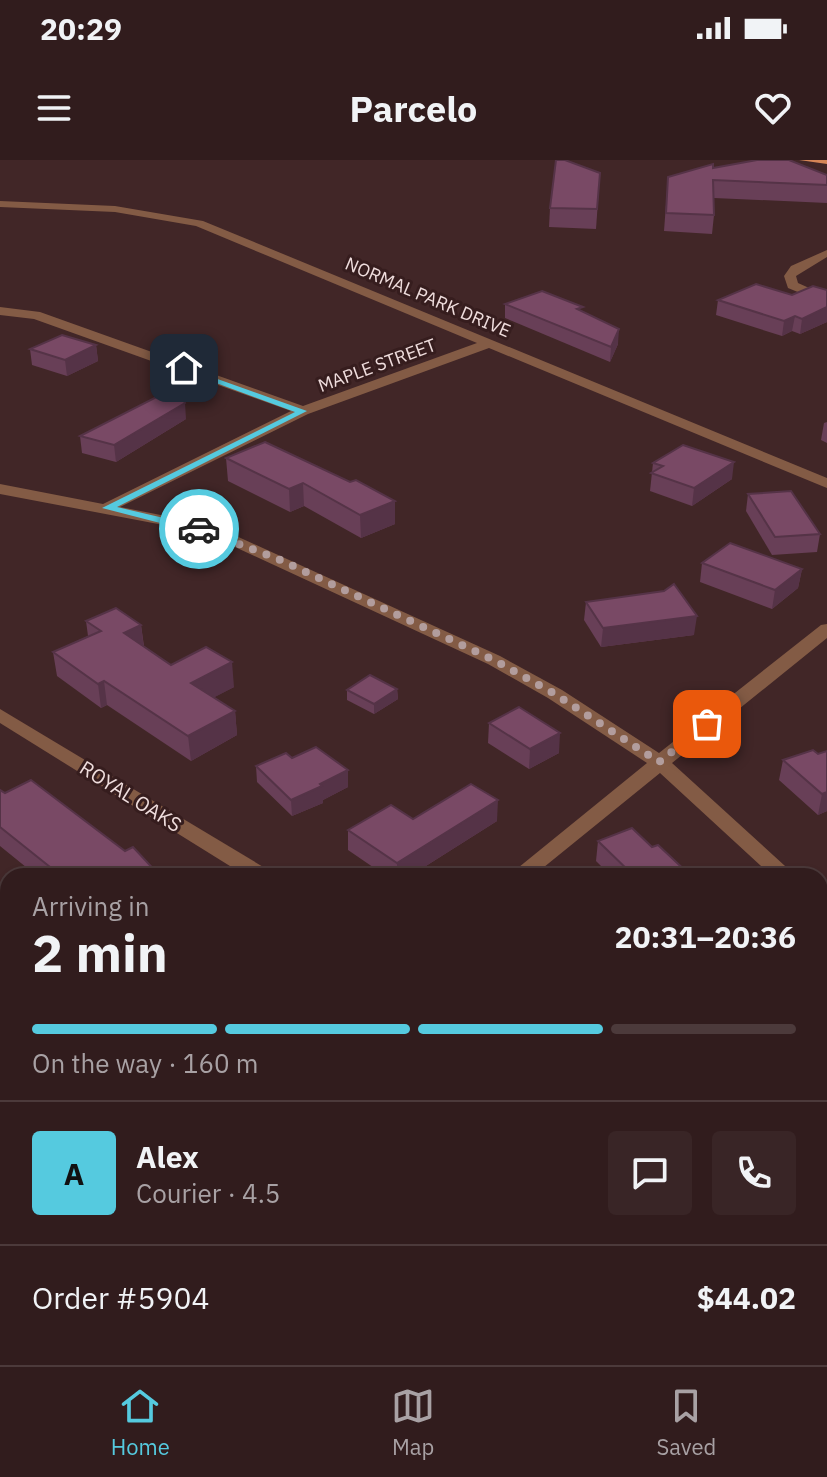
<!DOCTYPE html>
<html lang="en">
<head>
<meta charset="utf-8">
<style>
  :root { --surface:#311c1d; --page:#392526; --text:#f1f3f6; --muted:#a8a1a4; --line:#4c3a3b; --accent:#55cadf }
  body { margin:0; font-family:"IBM Plex Sans",sans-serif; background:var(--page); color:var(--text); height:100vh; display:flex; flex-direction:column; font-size:30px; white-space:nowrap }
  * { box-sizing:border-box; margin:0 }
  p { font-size:26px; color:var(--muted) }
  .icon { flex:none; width:44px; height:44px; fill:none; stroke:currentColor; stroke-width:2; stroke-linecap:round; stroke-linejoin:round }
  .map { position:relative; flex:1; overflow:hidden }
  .sheet { position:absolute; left:0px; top:708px; width:828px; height:498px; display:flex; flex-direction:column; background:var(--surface); border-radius:24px 24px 0 0; box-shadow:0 2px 6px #0004,0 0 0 2px var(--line) }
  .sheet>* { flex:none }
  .pin { position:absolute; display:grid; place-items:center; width:68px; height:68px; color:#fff; margin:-34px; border-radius:16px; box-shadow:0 4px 12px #0006 }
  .courier { position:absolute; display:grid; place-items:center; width:80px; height:80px; margin:-40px; border:6px solid #55cadf; border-radius:50%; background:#fff; color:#222; box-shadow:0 2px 10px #0007 }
  .headline em { font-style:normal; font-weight:700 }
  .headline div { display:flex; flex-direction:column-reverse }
  .headline { display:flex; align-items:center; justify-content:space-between; height:136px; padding:0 32px }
  h1 { font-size:52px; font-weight:700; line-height:60px }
  .bar { display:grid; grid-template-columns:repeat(4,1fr); gap:12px 8px; align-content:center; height:96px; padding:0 32px }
  .bar i { height:10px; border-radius:6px; background:var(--line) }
  .bar .active { background:var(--accent) }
  .bar p { grid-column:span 4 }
  .line { display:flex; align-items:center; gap:20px; padding:0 32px; border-top:2px solid var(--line) }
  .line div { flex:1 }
  .round { display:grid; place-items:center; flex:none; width:84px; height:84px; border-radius:8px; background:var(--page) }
  .status { display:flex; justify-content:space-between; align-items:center; height:56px; padding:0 40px; background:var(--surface); direction:ltr }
  .status svg { height:22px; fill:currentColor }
  header { display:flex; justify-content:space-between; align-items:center; height:104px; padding:0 32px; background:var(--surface); font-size:36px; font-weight:700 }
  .dock { display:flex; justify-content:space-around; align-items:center; height:112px; border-top:2px solid var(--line); background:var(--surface); font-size:22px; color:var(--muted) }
  .dock a { display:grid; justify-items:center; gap:4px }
  .dock .active { color:var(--accent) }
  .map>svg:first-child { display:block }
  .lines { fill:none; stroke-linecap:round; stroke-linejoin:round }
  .minor { fill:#835b45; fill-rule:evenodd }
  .major { fill:#d58556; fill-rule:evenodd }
  .wall { fill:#683f57 }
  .shaded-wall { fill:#553347 }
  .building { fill:#794965; stroke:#553347; stroke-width:2 }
  .route { fill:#55cadf }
  .done { stroke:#b29d9d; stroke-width:8; stroke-dasharray:0 14.4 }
  .labels { text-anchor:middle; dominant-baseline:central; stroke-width:6; stroke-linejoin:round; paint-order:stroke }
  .far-street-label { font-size:18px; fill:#efdddd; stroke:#361d1e }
  .street-label { font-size:20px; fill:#efdddd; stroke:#361d1e }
</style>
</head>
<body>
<div class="status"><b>20:29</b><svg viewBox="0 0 49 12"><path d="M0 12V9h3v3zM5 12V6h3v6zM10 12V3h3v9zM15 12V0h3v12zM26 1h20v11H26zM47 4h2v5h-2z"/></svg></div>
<header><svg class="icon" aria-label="menu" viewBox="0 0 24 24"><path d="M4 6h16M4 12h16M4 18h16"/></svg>Parcelo<svg class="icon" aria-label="heart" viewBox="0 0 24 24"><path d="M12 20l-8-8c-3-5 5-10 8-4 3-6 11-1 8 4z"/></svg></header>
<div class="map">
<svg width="827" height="1205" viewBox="0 0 827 1205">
  <rect width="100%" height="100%" fill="#412627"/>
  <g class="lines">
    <g class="minor">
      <path d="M 0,41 L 115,46 L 203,61 L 827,318 L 827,328 L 822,326 L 489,188 L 308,254 L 120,347 L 176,358 L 234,375 L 500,496 L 562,530 L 659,593 L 821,465 L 827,464 L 827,478 L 672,603 L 796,716 L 772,716 L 660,613 L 533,716 L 508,716 L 647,603 L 548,538 L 488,504 L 222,381 L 174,367 L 0,334 L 0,324 L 103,344 L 291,251 L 34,159 L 0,155 L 0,147 L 40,152 L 303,246 L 477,183 L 196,66 L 115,52 L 0,47 Z"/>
      <path d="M 827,90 L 827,97 L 796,116 L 798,123 L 827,136 L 827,144 L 788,128 L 784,116 L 791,106 Z"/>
      <path d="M 0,549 L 270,711 L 273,716 L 246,716 L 0,563 Z"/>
      <path d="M 820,739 L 827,741 L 827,761 L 820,759 Z"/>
      <path d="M 0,1101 L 8,1104 L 8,1133 L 0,1130 Z"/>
      <path d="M 827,1140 L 827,1171 L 820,1174 L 820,1143 Z"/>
      <path d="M 772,1198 L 804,1198 L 801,1205 L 769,1205 Z"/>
    </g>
    <path class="major" d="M 799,0 L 827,0 L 827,4 Z"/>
  </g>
  <g class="wall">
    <path d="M 713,8 L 827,15 L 827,43 L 714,38 L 714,55 L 712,74 L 664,71 L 668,17 Z"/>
    <path d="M 600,13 L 596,69 L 549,67 L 550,48 Z"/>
    <path d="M 827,130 L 827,162 L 800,174 L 792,171 L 782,176 L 716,155 L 718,140 L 792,135 Z"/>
    <path d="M 505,144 L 583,152 L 618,184 L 610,202 L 505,158 Z"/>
    <path d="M 96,185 L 98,201 L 67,216 L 32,205 L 30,189 Z"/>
    <path d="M 186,259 L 116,302 L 82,293 L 80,276 Z"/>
    <path d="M 827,262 L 827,283 L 821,280 L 824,263 Z"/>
    <path d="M 226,298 L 350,322 L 395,341 L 395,364 L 361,378 L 304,346 L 290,352 L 228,321 Z"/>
    <path d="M 653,303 L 732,319 L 692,346 L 650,331 Z"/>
    <path d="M 748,334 L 820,374 L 817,392 L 772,395 L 746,351 Z"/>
    <path d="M 702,403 L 802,409 L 798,428 L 772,449 L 700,422 Z"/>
    <path d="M 586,442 L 694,475 L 601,487 L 584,460 Z"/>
    <path d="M 86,461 L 141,465 L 144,486 L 171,505 L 234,527 L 214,537 L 235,551 L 237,575 L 191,601 L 107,545 L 101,548 L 57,516 L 53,492 L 88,476 Z"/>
    <path d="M 397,529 L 398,539 L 374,554 L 347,540 L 347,530 Z"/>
    <path d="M 489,563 L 559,593 L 529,609 L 488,583 Z"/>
    <path d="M 827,591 L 827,651 L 818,655 L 779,620 L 783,600 L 818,594 Z"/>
    <path d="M 292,598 L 348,610 L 348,627 L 323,640 L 323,643 L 292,656 L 257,622 L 256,606 Z"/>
    <path d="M 0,630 L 5,633 L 160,716 L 37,716 L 0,686 Z"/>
    <path d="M 413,659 L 497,661 L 410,716 L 386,716 L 348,690 L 348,670 Z"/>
    <path d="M 598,681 L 652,687 L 691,716 L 611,716 L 596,701 Z"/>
    <path d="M 820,820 L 827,827 L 827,1005 L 820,997 Z"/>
  </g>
  <g class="shaded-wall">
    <path d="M 827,147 L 827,162 L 800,174 L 802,159 Z"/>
    <path d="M 795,156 L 792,171 L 782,176 L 784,161 Z"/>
    <path d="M 619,169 L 618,184 L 610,202 L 611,187 Z"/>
    <path d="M 96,185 L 98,201 L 67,216 L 65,200 Z"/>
    <path d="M 185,243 L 186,259 L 116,302 L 114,285 Z"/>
    <path d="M 734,302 L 732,319 L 692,346 L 694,328 Z"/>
    <path d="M 303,323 L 304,346 L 290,352 L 289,329 Z"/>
    <path d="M 395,341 L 395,364 L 361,378 L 360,355 Z"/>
    <path d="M 802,409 L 798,428 L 772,449 L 775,430 Z"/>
    <path d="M 697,456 L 694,475 L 601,487 L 603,468 Z"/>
    <path d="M 141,465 L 144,489 L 124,473 Z"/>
    <path d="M 232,502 L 234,527 L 194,548 L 191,523 Z"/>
    <path d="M 104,521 L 107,545 L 101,548 L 98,524 Z"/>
    <path d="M 397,529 L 398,539 L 374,554 L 374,544 Z"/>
    <path d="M 235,551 L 237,575 L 191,601 L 188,576 Z"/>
    <path d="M 560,573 L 559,593 L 529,609 L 530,589 Z"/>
    <path d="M 348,610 L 348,627 L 323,640 L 323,643 L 292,656 L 291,640 Z"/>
    <path d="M 827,632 L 827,651 L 818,655 L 822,634 Z"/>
    <path d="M 498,640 L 497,661 L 410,716 L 397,716 L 397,703 Z"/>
    <path d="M 3,837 L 8,858 L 0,862 L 0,838 Z"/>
    <path d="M 613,1198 L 622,1198 L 621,1205 L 607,1205 Z"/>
  </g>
  <g class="building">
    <path d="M 556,0 L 565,0 L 600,13 L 597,49 L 550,48 Z"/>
    <path d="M 757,0 L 789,0 L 827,15 L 827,25 L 713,20 L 714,55 L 666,53 L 668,17 L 713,4 L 713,8 Z"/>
    <path d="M 756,124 L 792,135 L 813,126 L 827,130 L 827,147 L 802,159 L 795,156 L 784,161 L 718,140 Z"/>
    <path d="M 542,131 L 583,147 L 577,149 L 619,169 L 611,187 L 505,144 Z"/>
    <path d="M 62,175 L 96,185 L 65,200 L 30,189 Z"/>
    <path d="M 176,227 L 185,243 L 114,285 L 80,276 Z"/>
    <path d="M 265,282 L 350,322 L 356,320 L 395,341 L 360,355 L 303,323 L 289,329 L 226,298 Z"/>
    <path d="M 683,285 L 734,302 L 694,328 L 651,313 L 663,306 L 653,303 Z"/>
    <path d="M 791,331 L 820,374 L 775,377 L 748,334 Z"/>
    <path d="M 730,383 L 802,409 L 775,430 L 702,403 Z"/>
    <path d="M 674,424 L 697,456 L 603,468 L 586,442 L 664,431 Z"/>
    <path d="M 116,448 L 141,465 L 124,473 L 171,505 L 206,487 L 232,502 L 191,523 L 235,551 L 188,576 L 104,521 L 98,524 L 53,492 L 101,471 L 86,461 Z"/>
    <path d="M 370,515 L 397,529 L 374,544 L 347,530 Z"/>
    <path d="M 519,547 L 560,573 L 530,589 L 489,563 Z"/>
    <path d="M 316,587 L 348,610 L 320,624 L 322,626 L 291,640 L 256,606 L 286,593 L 292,598 Z"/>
    <path d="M 813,590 L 818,594 L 827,591 L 827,632 L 822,634 L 783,600 Z"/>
    <path d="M 31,620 L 125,691 L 133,687 L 160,716 L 44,716 L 55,711 L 0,667 L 0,630 L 5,633 Z"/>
    <path d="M 471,624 L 498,640 L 397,703 L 348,670 L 391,645 L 413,659 Z"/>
    <path d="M 632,668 L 652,687 L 658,685 L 691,716 L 634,716 L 598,681 Z"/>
    <path d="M 820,820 L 827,827 L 827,972 L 820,964 Z"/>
    <path d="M 55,1198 L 135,1198 L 142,1205 L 46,1205 Z"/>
    <path d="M 428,1198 L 459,1198 L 467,1205 L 421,1205 Z"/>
    <path d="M 488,1198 L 613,1198 L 607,1205 L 481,1205 Z"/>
  </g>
  <path class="route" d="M 181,206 L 307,251 L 117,347 L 202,367 L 199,373 L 102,348 L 295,252 L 181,210 Z"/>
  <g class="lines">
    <path class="done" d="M 199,369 L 276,398 L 494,500 L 555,534 L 659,602 L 707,564"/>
  </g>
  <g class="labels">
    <g class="far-street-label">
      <text transform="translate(428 137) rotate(23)">NORMAL PARK DRIVE</text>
      <text transform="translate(377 205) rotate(-20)">MAPLE STREET</text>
    </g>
    <g class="street-label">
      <text transform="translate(131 636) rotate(32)">ROYAL OAKS</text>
    </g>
  </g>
</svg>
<div class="pin" style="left:707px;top:564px;background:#ea580c"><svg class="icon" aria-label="bag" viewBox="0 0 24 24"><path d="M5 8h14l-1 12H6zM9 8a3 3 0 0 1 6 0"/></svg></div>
<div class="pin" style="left:184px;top:208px;background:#1f2937"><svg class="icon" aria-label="home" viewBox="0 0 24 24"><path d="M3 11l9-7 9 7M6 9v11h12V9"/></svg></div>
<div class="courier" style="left:199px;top:369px"><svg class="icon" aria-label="car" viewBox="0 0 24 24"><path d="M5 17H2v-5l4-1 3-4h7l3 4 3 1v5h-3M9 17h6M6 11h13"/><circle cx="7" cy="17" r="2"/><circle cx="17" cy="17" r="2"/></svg></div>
<section class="sheet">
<div class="headline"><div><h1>2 min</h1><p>Arriving in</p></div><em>20:31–20:36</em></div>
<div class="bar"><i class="active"></i><i class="active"></i><i class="active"></i><i></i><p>On the way · 160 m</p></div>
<div class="line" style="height:144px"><b class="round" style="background:var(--accent);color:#111">A</b><div><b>Alex</b><p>Courier · 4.5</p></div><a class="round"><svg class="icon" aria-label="chat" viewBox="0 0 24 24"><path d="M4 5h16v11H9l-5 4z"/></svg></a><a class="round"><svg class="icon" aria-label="phone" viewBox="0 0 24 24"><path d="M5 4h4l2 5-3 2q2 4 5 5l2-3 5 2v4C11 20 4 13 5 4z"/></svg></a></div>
<div class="line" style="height:104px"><div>Order #5904</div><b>$44.02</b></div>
</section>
</div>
<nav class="dock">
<a class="active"><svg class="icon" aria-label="home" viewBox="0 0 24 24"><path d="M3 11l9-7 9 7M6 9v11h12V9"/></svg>Home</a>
<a><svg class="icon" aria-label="map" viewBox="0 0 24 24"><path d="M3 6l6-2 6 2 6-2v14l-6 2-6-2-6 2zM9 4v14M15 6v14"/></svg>Map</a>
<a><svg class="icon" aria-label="saved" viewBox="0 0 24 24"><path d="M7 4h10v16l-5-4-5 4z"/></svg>Saved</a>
</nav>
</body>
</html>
